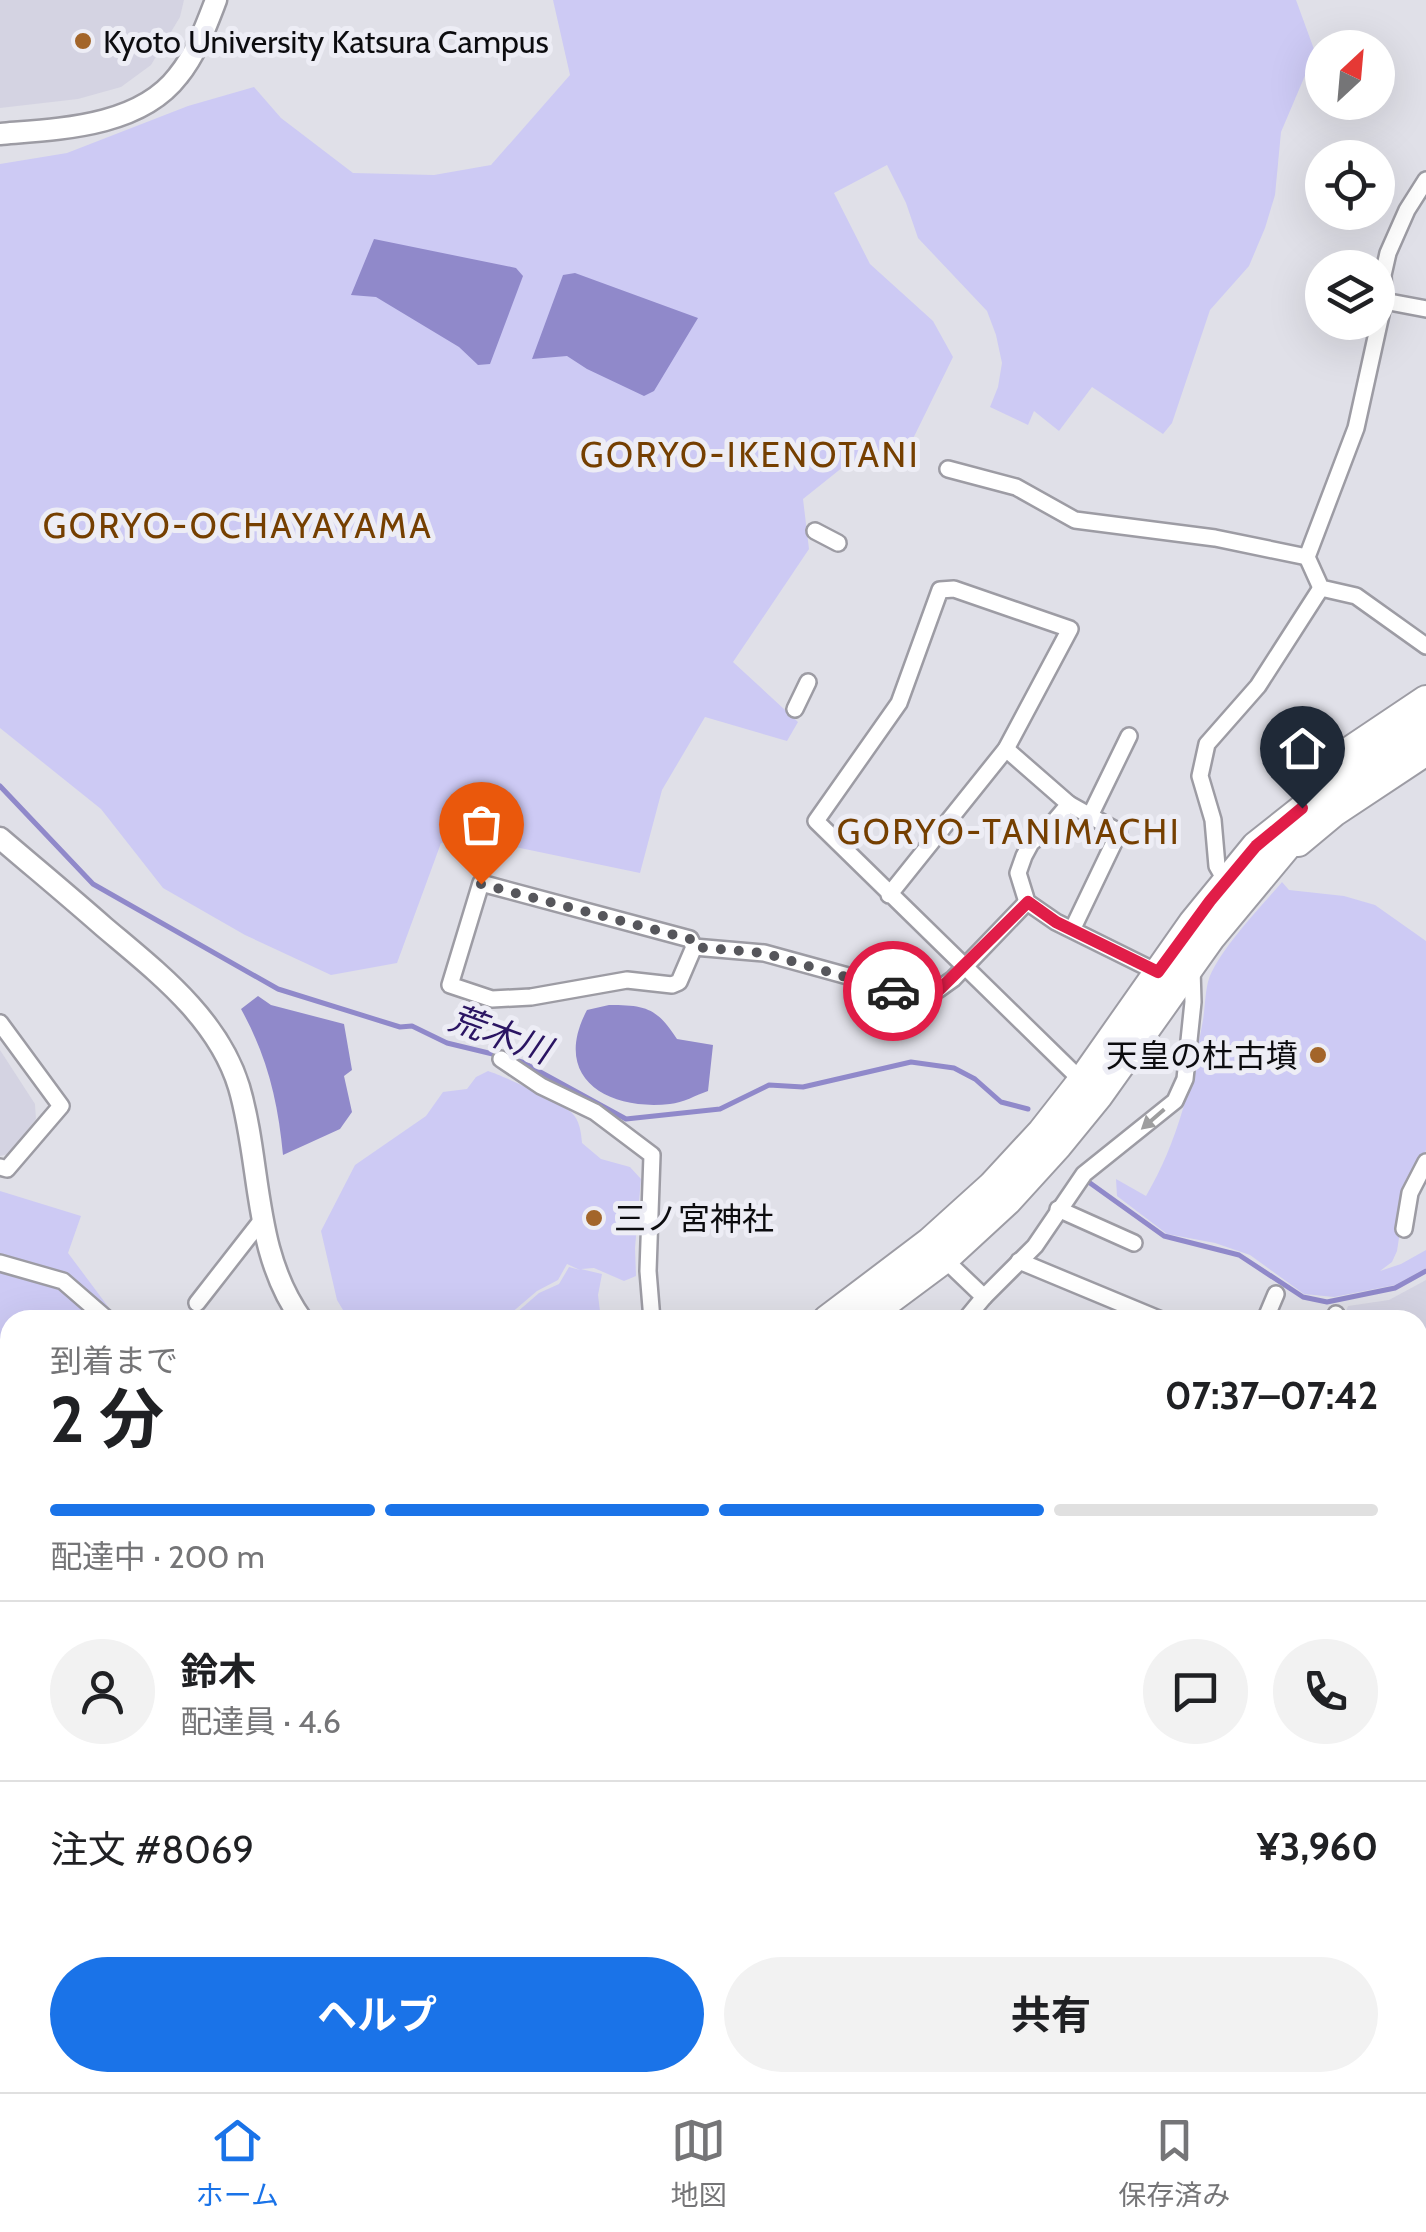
<!DOCTYPE html>
<html lang="ja">
<head>
<meta charset="utf-8">
<style>
  :root { --surface:#fff; --page:#f2f2f2; --text:#202124; --muted:#757577; --line:#e0e0e0; --accent:#1a73e8 }
  body { margin:0; font-family:Cabin,"Noto Sans JP",sans-serif; background:var(--page); color:var(--text); height:100vh; display:flex; flex-direction:column; font-size:38px; white-space:nowrap }
  * { box-sizing:border-box; margin:0 }
  p { font-size:32px; color:var(--muted) }
  .icon { flex:none; width:55px; height:55px; fill:none; stroke:currentColor; stroke-width:2; stroke-linecap:round; stroke-linejoin:round }
  .map { position:relative; flex:1; overflow:hidden }
  .panel { position:absolute; left:0px; top:1310px; width:1428px; height:782px; display:flex; flex-direction:column; background:var(--surface); border-radius:30px 30px 0 0; box-shadow:0 10px 40px #0002 }
  .panel>* { flex:none }
  .needle { width:65px; rotate:26deg }
  .tools { position:absolute; left:1305px; top:30px; display:grid; gap:20px }
  .tools a { display:grid; place-items:center; width:90px; height:90px; border-radius:50%; background:var(--surface); box-shadow:0 10px 40px #0002; font-size:50px }
  .pin { position:absolute; display:grid; place-items:center; width:85px; height:85px; color:#fff; margin:-102px -42px; border-radius:50% 50% 50% 0; rotate:-45deg; box-shadow:0 0 10px #0007 }
  .pin .icon { rotate:45deg }
  .courier { position:absolute; display:grid; place-items:center; width:100px; height:100px; margin:-50px; border:8px solid #e11d48; border-radius:50%; background:#fff; color:#222; box-shadow:0 2px 12px #0007 }
  .overview em { font-style:normal; font-weight:700 }
  .overview div { display:flex; flex-direction:column-reverse }
  .overview { display:flex; align-items:center; justify-content:space-between; height:170px; padding:0 50px }
  h1 { font-size:65px; font-weight:700; line-height:75px }
  .bar { display:grid; grid-template-columns:repeat(4,1fr); gap:15px 10px; align-content:center; height:120px; padding:0 50px }
  .bar i { height:12px; border-radius:8px; background:var(--line) }
  .bar .active { background:var(--accent) }
  .bar p { grid-column:span 4 }
  .line { display:flex; align-items:center; gap:25px; padding:0 50px; border-top:2px solid var(--line) }
  .line div { flex:1 }
  .round { display:grid; place-items:center; flex:none; width:105px; height:105px; border-radius:52px; background:var(--page) }
  .button { display:flex; gap:20px; margin-top:auto; padding:20px 50px }
  .button a { flex:1; height:115px; border-radius:60px; background:var(--accent); color:#fff; font-size:40px; font-weight:700; line-height:115px; text-align:center }
  .button a+a { background:var(--page); color:var(--text) }
  .tab-bar { display:flex; justify-content:space-around; align-items:center; height:140px; border-top:2px solid var(--line); background:var(--surface); font-size:28px; color:var(--muted) }
  .tab-bar a { display:grid; justify-items:center; gap:5px }
  .tab-bar .active { color:var(--accent) }
  .map>svg:first-child { display:block }
  .built { fill:#d4d3e2 }
  .green { fill:#cdcaf4 }
  .water { fill:#9089ca }
  .lines { fill:none; stroke-linecap:round; stroke-linejoin:round }
  .stream { stroke:#9089ca; stroke-width:5 }
  .river { stroke:#9089ca; stroke-width:32 }
  .street-casing { stroke:#9d9ca4; stroke-width:20 }
  .secondary-casing { stroke:#9d9ca4; stroke-width:25 }
  .highway-casing { stroke:#9d9ca4; stroke-width:32 }
  .street { stroke:#fff; stroke-width:15 }
  .secondary { stroke:#fff; stroke-width:20 }
  .highway { stroke:#fff; stroke-width:28 }
  .oneway { fill:#9e9e9f }
  .done { stroke:#56565b; stroke-width:10; stroke-dasharray:0 18 }
  .route { stroke:#e11d48; stroke-width:12 }
  .poi-dot { fill:#a3652a; stroke:#ededf5; stroke-width:4 }
  .labels { text-anchor:middle; dominant-baseline:central; stroke-width:10; stroke-linejoin:round; paint-order:stroke }
  .poi-label { font-size:32px; fill:#0c0c0f; stroke:#ededf5; text-anchor:start }
  .neighbourhood-label { font-size:35px; letter-spacing:2.5px; fill:#753f00; stroke:#ededf5 }
  .water-label { font-size:35px; font-style:italic; fill:#2b1563; stroke:#ededf5 }
</style>
</head>
<body>
<div class="map">
<svg width="1426" height="2092" viewBox="0 0 1426 2092">
  <rect width="100%" height="100%" fill="#e0e0e8"/>
  <g class="built">
    <path d="M 0,0 L 184,0 L 180,17 L 151,65 L 121,87 L 78,99 L 0,108 Z"/>
    <path d="M 0,1050 L 35,1104 L 36,1119 L 9,1154 L 0,1156 Z"/>
    <path d="M 1426,1280 L 1426,1520 L 1418,1517 L 1418,1320 L 1343,1320 L 1348,1306 L 1389,1300 Z"/>
  </g>
  <g class="green">
    <path d="M 553,0 L 1296,0 L 1315,52 L 1281,132 L 1275,195 L 1265,228 L 1249,266 L 1210,310 L 1172,423 L 1163,434 L 1092,387 L 1059,431 L 1034,411 L 1028,425 L 990,407 L 998,387 L 1002,363 L 996,335 L 987,311 L 918,238 L 906,203 L 887,165 L 834,193 L 870,264 L 933,321 L 953,357 L 906,453 L 843,467 L 803,499 L 809,549 L 733,662 L 798,722 L 787,741 L 705,717 L 662,790 L 640,873 L 477,839 L 441,843 L 397,963 L 331,975 L 245,935 L 163,888 L 101,809 L 0,728 L 0,164 L 67,153 L 188,106 L 254,87 L 281,118 L 353,173 L 434,175 L 491,165 L 570,75 Z"/>
    <path d="M 1282,882 L 1289,890 L 1344,896 L 1375,905 L 1426,941 L 1426,1150 L 1404,1205 L 1397,1251 L 1392,1262 L 1380,1271 L 1401,1264 L 1426,1250 L 1426,1268 L 1395,1285 L 1334,1297 L 1304,1294 L 1250,1255 L 1215,1243 L 1167,1234 L 1117,1196 L 1116,1179 L 1146,1196 C 1178,1142 1192,1082 1203,1020 C 1205,1008 1205,994 1208,982 C 1216,953 1262,906 1282,882 Z"/>
    <path d="M 488,1071 C 504,1076 560,1102 571,1112 C 580,1120 581,1133 582,1143 L 601,1159 L 630,1167 L 641,1179 L 635,1248 L 636,1276 L 624,1281 L 594,1268 L 581,1269 L 602,1274 L 598,1295 L 601,1320 L 508,1320 L 539,1293 L 559,1284 L 569,1267 L 580,1270 L 567,1264 L 558,1280 L 537,1291 L 503,1320 L 349,1320 L 337,1300 L 321,1231 L 355,1165 L 426,1116 L 443,1092 L 467,1089 L 476,1077 Z"/>
    <path d="M 0,1191 L 81,1216 L 68,1253 L 118,1320 L 10,1320 L 10,1511 L 0,1511 Z"/>
    <path d="M 194,2083 L 274,2083 L 282,2092 L 188,2092 Z"/>
  </g>
  <g class="water">
    <path d="M 374,239 L 516,268 L 523,276 L 490,364 L 478,365 L 459,347 L 376,297 L 351,295 Z"/>
    <path d="M 575,273 L 698,318 L 654,391 L 644,396 L 587,369 L 567,356 L 532,359 L 563,275 Z"/>
    <path d="M 258,996 L 271,1005 L 344,1024 L 352,1070 L 344,1076 L 352,1112 L 340,1129 L 283,1155 C 278,1101 267,1056 241,1009 Z"/>
    <path d="M 609,1005 C 646,1005 657,1008 677,1039 L 713,1045 L 708,1091 C 696,1095 683,1103 670,1104 C 607,1111 551,1078 587,1010 Z"/>
    <path d="M 1418,1533 L 1426,1537 L 1426,1611 L 1418,1608 Z"/>
    <path d="M 3,2010 L 10,2011 L 10,2082 L 181,2083 L 183,2092 L 0,2092 L 0,2011 Z"/>
  </g>
  <g class="lines">
    <g class="stream">
      <path d="M 0,786 L 93,884 L 278,989 L 400,1027 L 412,1026 L 447,1043 L 501,1056"/>
      <path d="M 511,1059 L 522,1062 L 626,1119 L 720,1109 L 769,1085 L 803,1087 L 911,1062 L 954,1068 L 975,1079 L 1001,1102 L 1028,1109"/>
      <path d="M 1090,1183 L 1164,1236 L 1239,1255 L 1303,1297 L 1327,1302 L 1395,1288 L 1426,1271"/>
      <path d="M 253,2082 L 269,2092"/>
      <path d="M 475,2088 L 476,2082"/>
      <path d="M 377,2092 L 428,2082"/>
    </g>
    <g class="river">
      <path d="M 0,1672 L 10,1672"/>
      <path d="M 1418,1746 L 1426,1742"/>
    </g>
    <defs>
      <g id="street">
        <path d="M 1426,180 L 1407,210 L 1388,253 L 1383,275 L 1384,301 L 1356,428 L 1307,557 L 1321,588 L 1356,596 L 1426,646"/>
        <path d="M 1384,301 L 1426,309"/>
        <path d="M 948,469 L 1016,487 L 1075,520 L 1215,538 L 1307,557"/>
        <path d="M 815,531 L 838,543"/>
        <path d="M 795,709 L 808,682"/>
        <path d="M 1006,749 L 1069,804 L 1047,830 L 1031,843 L 1024,856 L 1018,873 L 1027,902 L 1056,922 L 1163,975"/>
        <path d="M 1069,804 L 1119,832 L 1073,928"/>
        <path d="M 1090,816 L 1129,736"/>
        <path d="M 1228,885 L 1217,866 L 1213,820 L 1200,776 L 1207,744 L 1258,686 L 1321,588"/>
        <path d="M 889,895 L 1006,749 L 1070,629 L 954,589 L 940,590 L 899,703 L 816,821 L 1085,1084"/>
        <path d="M 694,947 L 679,982 L 672,985 L 627,980 L 531,997 L 492,999 L 450,985 L 481,883 L 690,939 L 694,947 L 764,953 L 917,995 L 939,989 L 953,979 L 1027,902"/>
        <path d="M 0,1023 L 61,1106 L 7,1169 L 0,1167"/>
        <path d="M 501,1059 L 541,1086 L 595,1112 L 652,1155 L 648,1271 L 652,1320"/>
        <path d="M 1058,1209 L 1134,1243"/>
        <path d="M 1404,1229 L 1410,1193 L 1426,1162"/>
        <path d="M 940,1255 L 984,1297"/>
        <path d="M 1019,1261 L 1161,1320"/>
        <path d="M 0,1263 L 63,1281 L 108,1320"/>
        <path d="M 197,1303 L 261,1221"/>
        <path d="M 965,1320 L 984,1297 L 1035,1246 L 1084,1174 L 1175,1101 L 1185,1079 L 1193,1002 L 1192,969"/>
        <path d="M 1265,1320 L 1276,1294"/>
        <path d="M 1334,1320 L 1336,1314"/>
        <path d="M 1418,1523 L 1426,1526"/>
        <path d="M 1418,1622 L 1426,1625"/>
        <path d="M 0,1725 L 10,1734"/>
        <path d="M 0,1921 L 10,1924"/>
        <path d="M 595,2082 L 596,2092"/>
        <path d="M 811,2092 L 816,2082"/>
        <path d="M 1018,2092 L 1020,2082"/>
      </g>
      <g id="secondary">
        <path d="M 0,134 C 59,129 139,127 178,76 C 196,54 206,26 216,0"/>
        <path d="M 0,838 C 35,868 70,897 104,927 C 157,972 218,1018 239,1087 C 262,1165 252,1251 302,1320"/>
        <path d="M 0,1979 L 10,1978"/>
        <path d="M 1418,2076 L 1426,2081"/>
      </g>
      <g id="highway">
        <path d="M 1344,755 L 1426,700"/>
        <path d="M 1298,842 L 1334,812 L 1426,751"/>
        <path d="M 827,1320 L 930,1242 L 992,1186 L 1042,1132 L 1082,1081 L 1193,923 L 1256,846 L 1371,755 L 1426,727"/>
        <path d="M 862,1320 L 944,1259 L 1007,1201 L 1058,1145 L 1098,1096 L 1211,937 L 1305,824"/>
        <path d="M 0,1762 L 10,1760"/>
        <path d="M 0,1784 L 10,1783"/>
      </g>
    </defs>
    <use href="#street" class="street-casing"/>
    <use href="#secondary" class="secondary-casing"/>
    <use href="#highway" class="highway-casing"/>
    <use href="#street" class="street"/>
    <use href="#secondary" class="secondary"/>
    <use href="#highway" class="highway"/>
  </g>
  <defs><path id="oneway-solid" d="M-6-.8H1V-3.2L6.5 0L1 3.2V.8H-6Z" transform="scale(2.5)"/></defs>
  <use class="oneway" href="#oneway-solid" transform="translate(1153 1119) rotate(139)"/>
  <g class="lines">
    <path class="done" d="M 481,884 L 690,939 L 694,947 L 764,953 L 893,991"/>
    <path class="route" d="M 893,991 L 917,996 L 939,990 L 1028,902 L 1056,922 L 1158,972 L 1210,901 L 1256,846 L 1302,808"/>
  </g>
  <g class="poi-dot">
    <circle cx="83" cy="41" r="10"/>
    <circle cx="1318" cy="1055" r="10"/>
    <circle cx="594" cy="1218" r="10"/>
  </g>
  <g class="labels">
    <g class="poi-label">
      <text x="103" y="41">Kyoto University Katsura Campus</text>
      <text x="1298" y="1055" text-anchor="end">天皇の杜古墳</text>
      <text x="614" y="1218">三ノ宮神社</text>
    </g>
    <g class="neighbourhood-label">
      <text x="750" y="454">GORYO-IKENOTANI</text>
      <text x="238" y="525">GORYO-OCHAYAYAMA</text>
      <text x="1009" y="831">GORYO-TANIMACHI</text>
    </g>
    <g class="water-label">
      <text transform="translate(500 1034) rotate(20)">荒木川</text>
    </g>
  </g>
</svg>
<div class="tools">
<a><svg class="needle" viewBox="-14 -14 28 28"><path d="M0-13l5 13h-10z" fill="#e53935"/><path d="M0 13l5-13h-10z" fill="#757577"/></svg></a>
<a><svg class="icon" aria-label="locate" viewBox="0 0 24 24"><circle cx="12" cy="12" r="6"/><path d="M12 2v4M12 18v4M2 12h4M18 12h4"/></svg></a>
<a><svg class="icon" aria-label="layers" viewBox="0 0 24 24"><path d="M12 4l9 5-9 5-9-5zM3 14l9 5 9-5"/></svg></a>
</div>
<div class="pin" style="left:481px;top:884px;background:#ea580c"><svg class="icon" aria-label="bag" viewBox="0 0 24 24"><path d="M5 8h14l-1 12H6zM9 8a3 3 0 0 1 6 0"/></svg></div>
<div class="pin" style="left:1302px;top:808px;background:#1f2937"><svg class="icon" aria-label="home" viewBox="0 0 24 24"><path d="M3 11l9-7 9 7M6 9v11h12V9"/></svg></div>
<div class="courier" style="left:893px;top:991px"><svg class="icon" aria-label="car" viewBox="0 0 24 24"><path d="M5 17H2v-5l4-1 3-4h7l3 4 3 1v5h-3M9 17h6M6 11h13"/><circle cx="7" cy="17" r="2"/><circle cx="17" cy="17" r="2"/></svg></div>
<section class="panel">
<div class="overview"><div><h1>2 分</h1><p>到着まで</p></div><em>07:37–07:42</em></div>
<div class="bar"><i class="active"></i><i class="active"></i><i class="active"></i><i></i><p>配達中 · 200 m</p></div>
<div class="line" style="height:180px"><a class="round"><svg class="icon" aria-label="person" viewBox="0 0 24 24"><circle cx="12" cy="8" r="4"/><path d="M4 21q1-7 8-7t8 7"/></svg></a><div><b>鈴木</b><p>配達員 · 4.6</p></div><a class="round"><svg class="icon" aria-label="chat" viewBox="0 0 24 24"><path d="M4 5h16v11H9l-5 4z"/></svg></a><a class="round"><svg class="icon" aria-label="phone" viewBox="0 0 24 24"><path d="M5 4h4l2 5-3 2q2 4 5 5l2-3 5 2v4C11 20 4 13 5 4z"/></svg></a></div>
<div class="line" style="height:130px"><div>注文 #8069</div><b>¥3,960</b></div>
<div class="button"><a>ヘルプ</a><a>共有</a></div>
</section>
</div>
<nav class="tab-bar">
<a class="active"><svg class="icon" aria-label="home" viewBox="0 0 24 24"><path d="M3 11l9-7 9 7M6 9v11h12V9"/></svg>ホーム</a>
<a><svg class="icon" aria-label="map" viewBox="0 0 24 24"><path d="M3 6l6-2 6 2 6-2v14l-6 2-6-2-6 2zM9 4v14M15 6v14"/></svg>地図</a>
<a><svg class="icon" aria-label="saved" viewBox="0 0 24 24"><path d="M7 4h10v16l-5-4-5 4z"/></svg>保存済み</a>
</nav>
</body>
</html>
